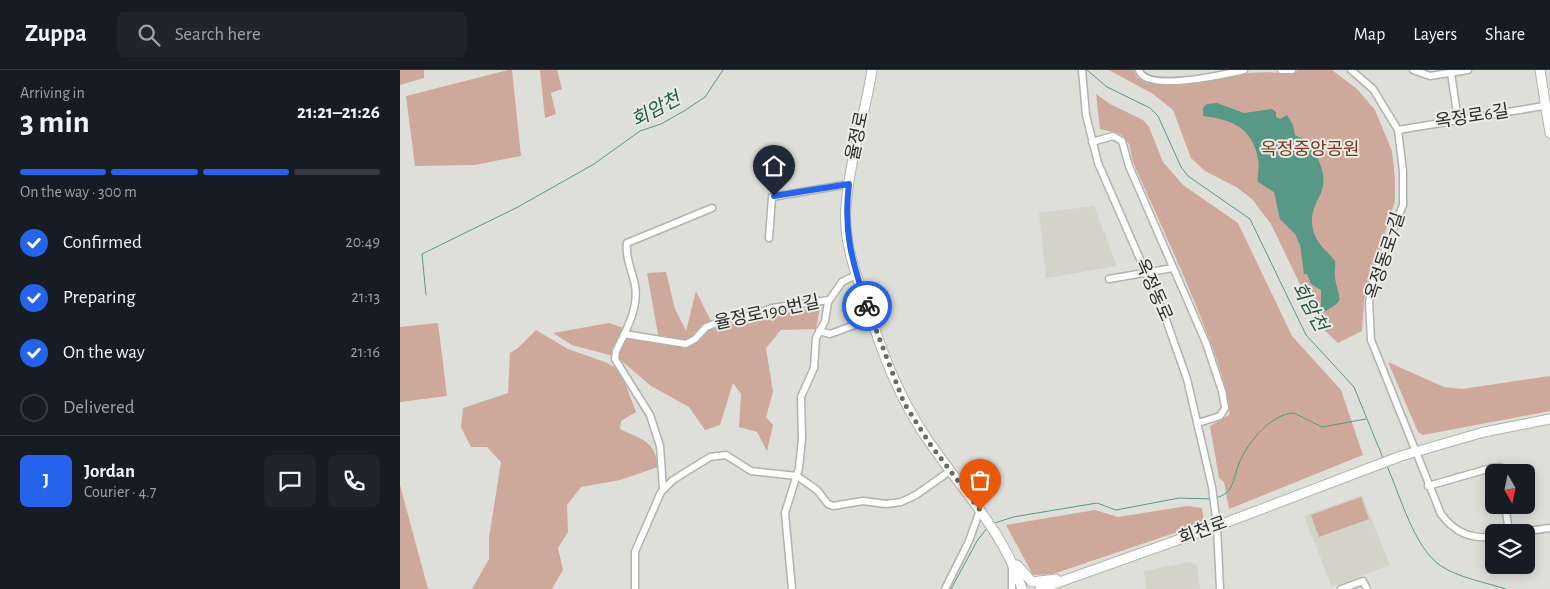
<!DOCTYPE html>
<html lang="en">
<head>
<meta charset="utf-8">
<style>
  :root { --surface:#171b24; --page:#20242c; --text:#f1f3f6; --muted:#9ea1a6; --line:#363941; --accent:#2563eb }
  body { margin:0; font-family:"Alegreya Sans","Noto Sans KR",sans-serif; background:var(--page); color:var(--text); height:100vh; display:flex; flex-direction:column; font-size:19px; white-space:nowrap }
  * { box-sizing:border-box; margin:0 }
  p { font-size:16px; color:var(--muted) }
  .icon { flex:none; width:28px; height:28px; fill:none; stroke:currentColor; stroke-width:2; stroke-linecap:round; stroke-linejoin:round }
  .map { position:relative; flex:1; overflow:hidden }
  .side { display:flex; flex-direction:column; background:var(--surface); width:400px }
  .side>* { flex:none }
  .needle { width:32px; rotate:171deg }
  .controls { position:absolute; left:1085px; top:394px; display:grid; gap:10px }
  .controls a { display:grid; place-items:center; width:50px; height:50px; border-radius:8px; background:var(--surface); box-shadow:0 2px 12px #0003; font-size:25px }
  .pin { position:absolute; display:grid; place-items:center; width:42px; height:42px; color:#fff; margin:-51px -21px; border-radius:50% 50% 50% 0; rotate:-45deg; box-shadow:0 0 5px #0007 }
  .pin .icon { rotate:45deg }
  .courier { position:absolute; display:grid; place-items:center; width:50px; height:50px; margin:-25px; border:4px solid #2563eb; border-radius:50%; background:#fff; color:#222; box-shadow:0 1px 6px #0007 }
  .summary em { font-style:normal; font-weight:600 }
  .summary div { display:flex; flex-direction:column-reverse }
  .summary { display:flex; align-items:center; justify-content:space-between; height:85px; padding:0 20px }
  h1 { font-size:32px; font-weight:600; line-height:38px }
  .bar { display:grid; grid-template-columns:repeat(4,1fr); gap:8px 5px; align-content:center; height:60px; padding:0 20px }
  .bar i { height:6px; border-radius:4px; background:var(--line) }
  .bar .selected { background:var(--accent) }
  .bar p { grid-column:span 4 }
  .line { display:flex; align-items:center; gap:12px; padding:0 20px; border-top:1px solid var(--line) }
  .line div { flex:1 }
  .round { display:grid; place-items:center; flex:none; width:52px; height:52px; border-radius:8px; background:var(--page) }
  ol { padding:0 20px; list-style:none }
  li { display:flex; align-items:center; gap:15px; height:55px }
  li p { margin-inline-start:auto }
  li .icon { padding:5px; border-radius:50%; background:var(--accent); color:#fff; stroke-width:4 }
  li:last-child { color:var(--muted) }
  li i { width:28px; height:28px; border:2px solid var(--line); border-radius:50% }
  header { display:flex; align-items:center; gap:30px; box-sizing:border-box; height:70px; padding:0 25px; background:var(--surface); border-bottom:1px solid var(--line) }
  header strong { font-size:24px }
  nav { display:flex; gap:28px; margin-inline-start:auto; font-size:18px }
  .search { width:350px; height:45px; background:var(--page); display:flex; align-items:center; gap:12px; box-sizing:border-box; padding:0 18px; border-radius:8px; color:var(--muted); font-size:19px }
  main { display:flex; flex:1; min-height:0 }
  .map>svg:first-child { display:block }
  .built { fill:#d3d3c7 }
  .green { fill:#cea89a }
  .water { fill:#579887 }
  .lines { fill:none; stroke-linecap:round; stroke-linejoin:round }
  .stream { stroke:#579887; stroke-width:1 }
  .minor-casing { stroke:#b2b2ad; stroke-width:9 }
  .major-casing { stroke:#b2b2ad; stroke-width:11 }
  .minor { stroke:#fff; stroke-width:6 }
  .major { stroke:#fff; stroke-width:9 }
  .done { stroke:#6a6a67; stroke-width:5; stroke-dasharray:0 9 }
  .route { stroke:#2563eb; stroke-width:6 }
  .labels { text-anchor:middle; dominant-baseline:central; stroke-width:4; stroke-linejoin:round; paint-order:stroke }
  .street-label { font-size:18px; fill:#2b2b29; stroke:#ecece7 }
  .park-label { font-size:18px; fill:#79351b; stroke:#ecece7 }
  .water-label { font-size:19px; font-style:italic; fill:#23594c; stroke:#ecece7 }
</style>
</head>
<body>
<header>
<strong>Zuppa</strong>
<div class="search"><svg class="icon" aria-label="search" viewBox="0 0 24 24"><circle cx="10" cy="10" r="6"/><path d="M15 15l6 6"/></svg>Search here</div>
<nav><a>Map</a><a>Layers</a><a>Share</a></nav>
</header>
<main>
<section class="side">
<div class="summary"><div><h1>3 min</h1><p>Arriving in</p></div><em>21:21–21:26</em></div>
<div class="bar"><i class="selected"></i><i class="selected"></i><i class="selected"></i><i></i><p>On the way · 300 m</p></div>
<ol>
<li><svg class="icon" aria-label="check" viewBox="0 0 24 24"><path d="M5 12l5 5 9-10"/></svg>Confirmed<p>20:49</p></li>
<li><svg class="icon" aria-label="check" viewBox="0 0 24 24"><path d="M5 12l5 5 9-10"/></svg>Preparing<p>21:13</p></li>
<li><svg class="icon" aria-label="check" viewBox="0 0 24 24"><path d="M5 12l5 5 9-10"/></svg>On the way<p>21:16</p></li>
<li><i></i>Delivered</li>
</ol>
<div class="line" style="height:90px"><b class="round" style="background:var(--accent);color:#fff">J</b><div><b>Jordan</b><p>Courier · 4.7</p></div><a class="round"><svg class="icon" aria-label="chat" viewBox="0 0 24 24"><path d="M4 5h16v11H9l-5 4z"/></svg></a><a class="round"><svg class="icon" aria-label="phone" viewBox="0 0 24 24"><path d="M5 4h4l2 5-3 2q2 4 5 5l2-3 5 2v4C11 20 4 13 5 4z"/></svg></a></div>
</section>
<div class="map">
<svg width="1150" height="519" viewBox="0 0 1150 519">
  <rect width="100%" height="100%" fill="#dfdfda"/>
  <g class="built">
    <path d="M 694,136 L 717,196 L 646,208 L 639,143 Z"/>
    <path d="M 962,425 L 990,495 L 932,517 L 904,446 Z"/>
    <path d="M 790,492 L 797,495 L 800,519 L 746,519 L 744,501 Z"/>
  </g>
  <g class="green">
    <path d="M 0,0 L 24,0 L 24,8 L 0,15 Z"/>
    <path d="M 108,0 L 112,0 L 121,86 L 74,95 L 15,96 L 6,26 Z"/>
    <path d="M 140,0 L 157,0 L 162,19 L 151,23 L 156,44 L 145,48 Z"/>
    <path d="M 709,0 L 734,0 L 736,6 C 754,27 826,6 850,3 C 865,1 879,3 893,4 L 898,0 L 932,0 L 957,19 L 975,40 L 992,81 L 995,108 L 995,131 L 964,230 L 962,261 L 938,273 L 920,256 L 871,154 L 852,129 L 836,117 L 805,101 L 791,88 L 773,40 L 753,24 Z"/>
    <path d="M 696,24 L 710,34 L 743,50 L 749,57 L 763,92 L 783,115 L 838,153 L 892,266 L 941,320 L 963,385 L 829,439 L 824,412 L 819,408 L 810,356 L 829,345 C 836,312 751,134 733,92 L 729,74 L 721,64 L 700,59 Z"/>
    <path d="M 266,202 L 275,239 L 286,261 L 296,221 L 312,253 L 325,256 L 362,246 L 420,237 L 416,259 L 381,260 L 366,278 L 373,322 L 366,347 L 373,355 L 367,381 L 357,362 L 339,357 L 341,324 L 333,313 L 320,355 L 305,360 L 289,337 L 251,316 L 217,287 L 172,275 L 153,263 L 209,253 L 259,270 L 247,203 Z"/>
    <path d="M 38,253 L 47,326 L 0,332 L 0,257 Z"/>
    <path d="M 136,260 L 168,279 L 205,292 L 220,300 L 236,342 L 221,351 L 220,359 C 242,370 255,370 258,397 L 220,410 L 181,417 L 167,435 L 168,462 L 158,478 L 163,500 L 152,519 L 72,519 L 89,489 L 89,468 L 101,392 L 87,377 L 71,377 L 61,357 L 63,338 L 108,323 L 110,283 L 118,278 Z"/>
    <path d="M 988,292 L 1044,317 L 1062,319 L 1150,306 L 1150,341 L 1023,365 L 1018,362 Z"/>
    <path d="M 0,415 L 28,519 L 0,519 Z"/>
    <path d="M 961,427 L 969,449 L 919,467 L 911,445 Z"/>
    <path d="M 787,436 L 802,438 L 804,453 L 653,504 L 633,505 L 606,455 L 695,440 L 718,447 Z"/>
  </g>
  <path class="water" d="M 817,33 L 844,43 L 872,39 L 876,42 L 876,47 L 880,49 L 887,45 L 893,55 L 895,65 C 899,68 902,67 905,70 C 916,82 929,104 921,123 C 914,137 909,146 914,163 C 918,175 928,182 935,191 C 936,197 934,202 935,207 C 939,234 947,228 921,244 L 921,220 L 911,214 L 907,204 L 904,204 L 900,175 L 895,164 L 880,149 L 874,122 L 858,112 C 857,105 860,97 858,89 C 853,58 831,49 803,46 L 803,38 L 807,34 Z"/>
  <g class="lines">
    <g class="stream">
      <path d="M 687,0 L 707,17 L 750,38 L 758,46 L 781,97 L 788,106 L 850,149 L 906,265 L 954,317 L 983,388"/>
      <path d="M 26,225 L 22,184 L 118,137 L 194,94 L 240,61 L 261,54 L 284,41 L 305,27 L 323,0"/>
      <path d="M 987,396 C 1000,425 1014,478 1041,496 C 1057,507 1087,513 1106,519"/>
      <path d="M 815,428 C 821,427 828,423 831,417 C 835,409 836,399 840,391 C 849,371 871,344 894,343 L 922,357 L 966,349"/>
      <path d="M 592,454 L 613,447 L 697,433 L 716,440 L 779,428 L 811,429"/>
      <path d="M 551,519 L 577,471 L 587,458"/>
    </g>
    <defs>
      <g id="minor">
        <path d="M 682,0 L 686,45 L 698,93 L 764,244 L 787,309 L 812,417 L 817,456 L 820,519"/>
        <path d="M 739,0 C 745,23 826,4 844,0"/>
        <path d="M 881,0 L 892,0"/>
        <path d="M 951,0 L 973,19 L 998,60 L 1003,101 L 1003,135 L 977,200 L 969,232 L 971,270 L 1041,444 C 1055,463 1071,469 1094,467"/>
        <path d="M 1013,0 L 1030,6 L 1068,0"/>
        <path d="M 1051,3 L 1058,50"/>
        <path d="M 998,60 L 1150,35"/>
        <path d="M 692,72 L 713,66 L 722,71 L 729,96 L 806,273 L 822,321 L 825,338 L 820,346 L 798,353"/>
        <path d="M 369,168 L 372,127 L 449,114"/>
        <path d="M 709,209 L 773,198"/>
        <path d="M 419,261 L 430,264 L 471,249"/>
        <path d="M 224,264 L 286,274 L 295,269 L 306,257 L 333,247 L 351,246 L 372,238 L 429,230"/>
        <path d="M 1028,416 L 1091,398 L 1100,397 L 1101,402"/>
        <path d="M 263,419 L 260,376 L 250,345 L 215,289 L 216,281 C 226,261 239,238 235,215 C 232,201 225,187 227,173 L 312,138"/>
        <path d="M 1105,435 L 1109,462"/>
        <path d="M 1121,462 L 1150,458"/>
        <path d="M 235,519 L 235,482 L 261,422 L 273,410 L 310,387 L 326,385 L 351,401 L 397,406 L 417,420 L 428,434 L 433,436 L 463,431 L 486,434 L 501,432 L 516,425 L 550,401"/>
        <path d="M 392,519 L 385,443 L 399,398 L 402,369 L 401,327 L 414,298 L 416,268 L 425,251 L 428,232 L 442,212 L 456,205"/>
        <path d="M 545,519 L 569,471 L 580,440"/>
        <path d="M 612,519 L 612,496"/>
        <path d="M 941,519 L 963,511 L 967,519"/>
      </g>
      <g id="major">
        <path d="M 472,0 C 465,46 449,91 446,137 C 443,172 456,204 467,236 C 483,285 500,331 530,373 C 563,421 604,462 622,519"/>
        <path d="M 1140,0 L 1150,63"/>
        <path d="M 617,495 L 632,512 L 656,509"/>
        <path d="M 640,519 L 817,456 L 1001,386 L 1084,362 L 1150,349"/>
      </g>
    </defs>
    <use href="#minor" class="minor-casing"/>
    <use href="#major" class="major-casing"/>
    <use href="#minor" class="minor"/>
    <use href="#major" class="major"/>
  </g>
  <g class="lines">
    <path class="done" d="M 467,236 L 504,333 L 530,374 L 580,440"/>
    <path class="route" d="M 374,126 L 449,114 C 443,161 452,192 467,236"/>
  </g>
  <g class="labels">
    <g class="street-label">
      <text transform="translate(1072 47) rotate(-9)">옥정로6길</text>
      <text transform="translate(458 66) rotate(-78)">율정로</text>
      <text transform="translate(986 186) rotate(-72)">옥정동로7길</text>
      <text transform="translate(753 220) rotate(66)">옥정동로</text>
      <text transform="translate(367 243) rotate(-12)">율정로190번길</text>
      <text transform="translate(803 461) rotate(-20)">회천로</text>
    </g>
    <g class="park-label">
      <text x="910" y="80">옥정중앙공원</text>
    </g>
    <g class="water-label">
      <text transform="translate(256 40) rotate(-28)">회암천</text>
      <text transform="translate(909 237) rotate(61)">회암천</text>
    </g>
  </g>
</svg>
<div class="controls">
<a><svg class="needle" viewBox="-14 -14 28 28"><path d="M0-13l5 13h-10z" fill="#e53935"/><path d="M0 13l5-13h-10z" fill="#9ea1a6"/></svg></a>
<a><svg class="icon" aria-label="layers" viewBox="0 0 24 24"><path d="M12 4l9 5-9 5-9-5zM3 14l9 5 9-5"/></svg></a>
</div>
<div class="pin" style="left:580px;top:440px;background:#ea580c"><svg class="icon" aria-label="bag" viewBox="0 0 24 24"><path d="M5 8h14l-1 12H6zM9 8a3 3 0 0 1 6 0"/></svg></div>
<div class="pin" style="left:374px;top:126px;background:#1f2937"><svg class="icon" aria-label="home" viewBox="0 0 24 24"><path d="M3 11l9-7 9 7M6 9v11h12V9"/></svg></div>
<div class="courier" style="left:467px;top:236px"><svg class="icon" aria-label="bike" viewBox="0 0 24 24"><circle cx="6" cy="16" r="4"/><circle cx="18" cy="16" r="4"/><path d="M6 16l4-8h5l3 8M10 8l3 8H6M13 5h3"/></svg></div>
</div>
</main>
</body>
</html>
